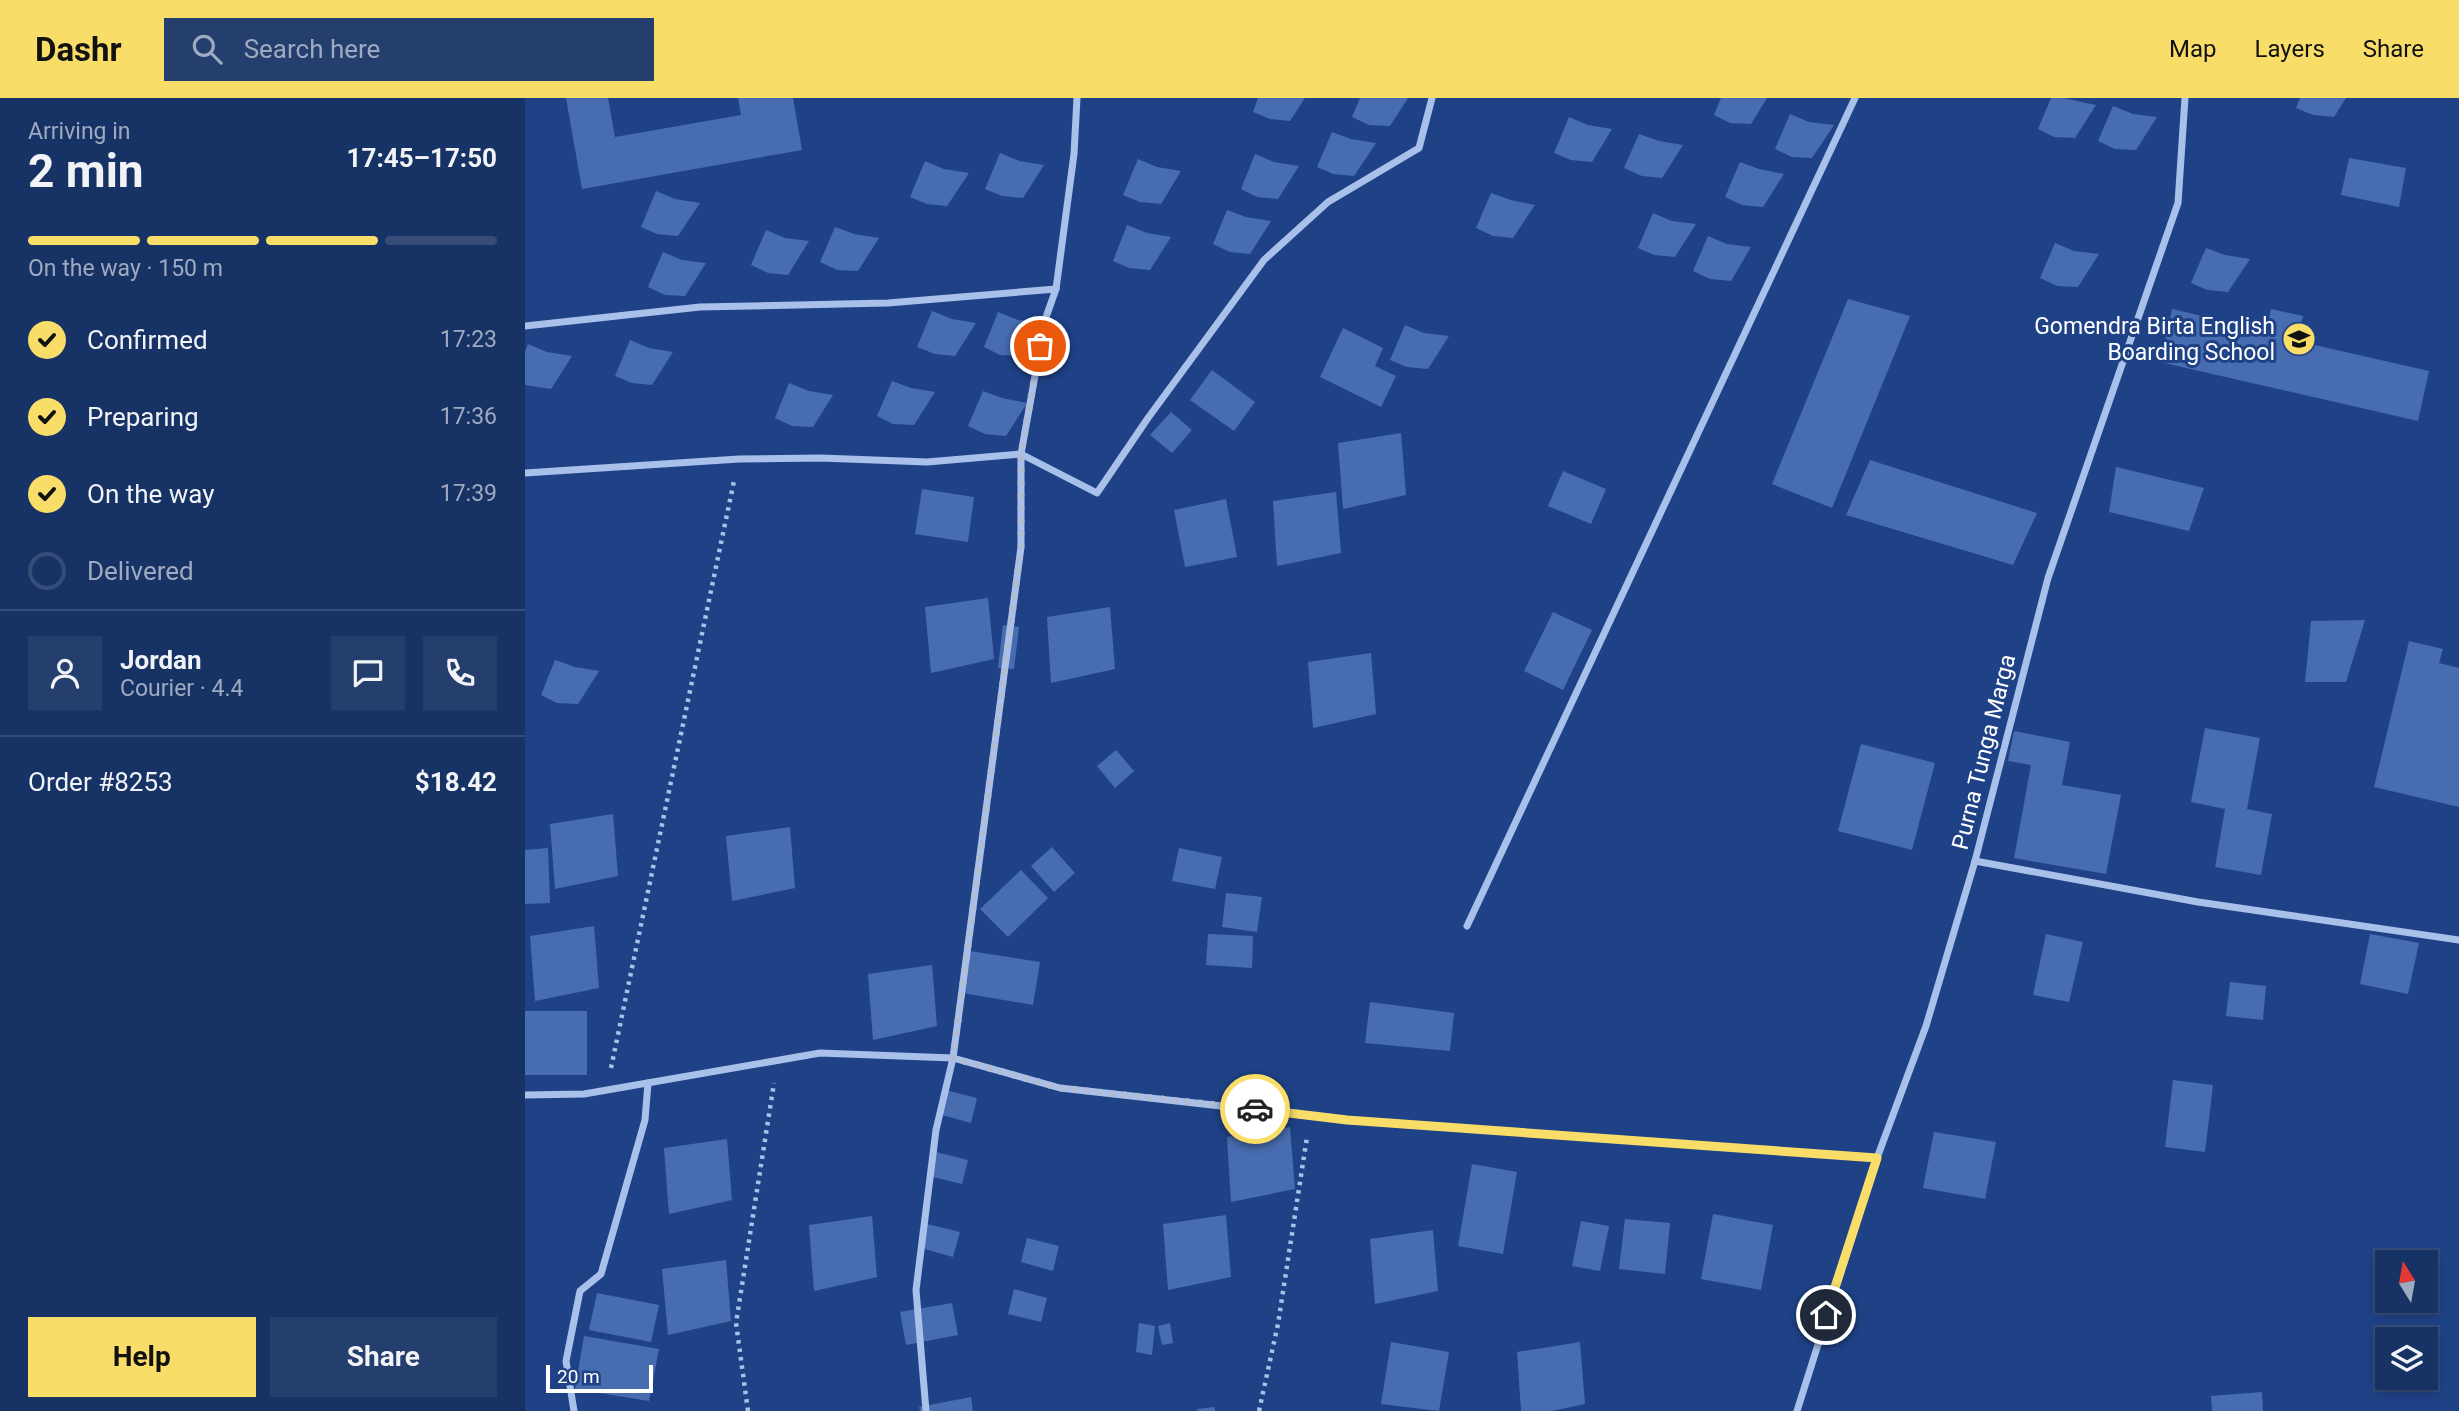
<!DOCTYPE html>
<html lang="en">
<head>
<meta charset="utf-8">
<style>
  :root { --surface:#173265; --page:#243e6e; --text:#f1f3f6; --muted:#9eaabf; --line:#364d79; --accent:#f9dd69 }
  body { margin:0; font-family:Roboto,sans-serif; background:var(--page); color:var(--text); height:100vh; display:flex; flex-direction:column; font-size:26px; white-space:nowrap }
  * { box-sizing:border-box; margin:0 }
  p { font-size:23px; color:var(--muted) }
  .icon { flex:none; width:38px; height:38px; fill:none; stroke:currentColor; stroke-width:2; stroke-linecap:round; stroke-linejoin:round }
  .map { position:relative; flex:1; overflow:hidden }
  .drawer { display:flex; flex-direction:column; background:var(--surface); width:525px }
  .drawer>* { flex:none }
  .needle { width:46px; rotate:349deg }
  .tools { position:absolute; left:1850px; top:1152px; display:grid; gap:14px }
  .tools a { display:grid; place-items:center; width:63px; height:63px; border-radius:0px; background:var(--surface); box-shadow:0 4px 10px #0003,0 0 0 2px var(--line); font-size:35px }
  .scale { position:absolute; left:21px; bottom:18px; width:107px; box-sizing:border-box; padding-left:7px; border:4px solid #fff; border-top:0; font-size:19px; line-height:24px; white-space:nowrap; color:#fff; -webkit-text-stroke:5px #1f4287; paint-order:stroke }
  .pin { position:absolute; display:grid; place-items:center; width:60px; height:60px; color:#fff; margin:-30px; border:4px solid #fff; border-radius:50%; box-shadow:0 2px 7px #0007 }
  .courier { position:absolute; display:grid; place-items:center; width:70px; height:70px; margin:-35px; border:5px solid #f9dd69; border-radius:50%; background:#fff; color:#222; box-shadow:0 2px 9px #0007 }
  .head em { font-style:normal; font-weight:700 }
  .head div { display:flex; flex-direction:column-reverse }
  .head { display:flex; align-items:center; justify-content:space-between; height:119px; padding:0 28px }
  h1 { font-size:46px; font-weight:700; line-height:52px }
  .bar { display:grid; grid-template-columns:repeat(4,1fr); gap:10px 7px; align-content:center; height:84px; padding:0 28px }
  .bar i { height:9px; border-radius:5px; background:var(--line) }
  .bar .current { background:var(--accent) }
  .bar p { grid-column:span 4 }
  .line { display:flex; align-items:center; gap:18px; padding:0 28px; border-top:2px solid var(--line) }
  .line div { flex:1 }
  .round { display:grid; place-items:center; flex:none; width:74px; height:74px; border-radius:0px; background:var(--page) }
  ol { padding:0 28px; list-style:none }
  li { display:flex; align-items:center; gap:21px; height:77px }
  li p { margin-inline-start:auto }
  li .icon { padding:7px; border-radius:50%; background:var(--accent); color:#111; stroke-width:4 }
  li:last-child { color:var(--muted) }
  li i { width:38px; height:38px; border:4px solid var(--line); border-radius:50% }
  .button { display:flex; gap:14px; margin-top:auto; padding:14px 28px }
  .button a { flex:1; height:80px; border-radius:0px; background:var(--accent); color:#111; font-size:28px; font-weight:700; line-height:80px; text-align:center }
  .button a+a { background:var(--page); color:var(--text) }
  header { display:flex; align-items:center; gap:42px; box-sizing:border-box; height:98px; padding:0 35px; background:var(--accent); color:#111 }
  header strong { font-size:33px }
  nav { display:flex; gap:38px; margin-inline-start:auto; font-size:24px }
  .search { width:490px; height:63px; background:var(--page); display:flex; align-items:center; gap:18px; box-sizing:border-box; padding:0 24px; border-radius:0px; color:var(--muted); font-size:26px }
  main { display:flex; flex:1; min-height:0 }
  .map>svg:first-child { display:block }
  .building { fill:#486cb0 }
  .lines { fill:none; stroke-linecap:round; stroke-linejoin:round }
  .path { stroke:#a9c0ea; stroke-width:4.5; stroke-dasharray:3.5 5; stroke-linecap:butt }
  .street { stroke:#a9c0ea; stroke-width:7 }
  .done { stroke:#b1bdd5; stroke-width:7; stroke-dasharray:0 12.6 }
  .route { stroke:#f9dd69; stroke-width:9 }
  .labels { text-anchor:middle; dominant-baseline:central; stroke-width:6; stroke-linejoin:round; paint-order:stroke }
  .poi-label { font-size:23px; fill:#fff; stroke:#1f4287; text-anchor:end }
  .street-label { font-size:23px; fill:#fff; stroke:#1f4287 }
</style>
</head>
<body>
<header>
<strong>Dashr</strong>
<div class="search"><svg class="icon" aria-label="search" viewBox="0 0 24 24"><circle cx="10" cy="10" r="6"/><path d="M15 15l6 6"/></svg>Search here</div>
<nav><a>Map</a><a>Layers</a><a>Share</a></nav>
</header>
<main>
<section class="drawer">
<div class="head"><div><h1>2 min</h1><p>Arriving in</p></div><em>17:45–17:50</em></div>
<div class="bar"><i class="current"></i><i class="current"></i><i class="current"></i><i></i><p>On the way · 150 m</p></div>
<ol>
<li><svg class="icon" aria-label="check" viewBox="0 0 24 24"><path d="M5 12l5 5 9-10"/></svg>Confirmed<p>17:23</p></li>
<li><svg class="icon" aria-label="check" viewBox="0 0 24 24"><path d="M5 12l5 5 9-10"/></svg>Preparing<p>17:36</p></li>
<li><svg class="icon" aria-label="check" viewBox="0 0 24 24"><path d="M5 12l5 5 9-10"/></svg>On the way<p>17:39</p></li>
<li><i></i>Delivered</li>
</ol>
<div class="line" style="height:126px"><a class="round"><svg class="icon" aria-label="person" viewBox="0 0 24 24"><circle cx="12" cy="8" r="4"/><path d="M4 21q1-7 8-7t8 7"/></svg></a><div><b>Jordan</b><p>Courier · 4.4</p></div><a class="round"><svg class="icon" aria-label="chat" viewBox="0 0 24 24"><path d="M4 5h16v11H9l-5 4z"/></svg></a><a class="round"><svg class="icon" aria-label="phone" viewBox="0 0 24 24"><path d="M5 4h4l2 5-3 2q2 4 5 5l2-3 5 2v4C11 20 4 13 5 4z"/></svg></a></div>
<div class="line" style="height:91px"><div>Order #8253</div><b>$18.42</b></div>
<div class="button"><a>Help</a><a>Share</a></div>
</section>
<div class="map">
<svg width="1934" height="1313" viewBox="0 0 1934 1313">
  <rect width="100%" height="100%" fill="#1f4287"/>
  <g class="building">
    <path d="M 41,0 L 83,0 L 90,39 L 216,17 L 213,0 L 268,0 L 277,52 L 57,91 Z"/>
    <path d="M 733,0 L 780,0 L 765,23 L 745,21 L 728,14 Z"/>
    <path d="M 835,0 L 883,0 L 865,28 L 844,27 L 827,19 Z"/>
    <path d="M 1196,0 L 1242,0 L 1226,26 L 1205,25 L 1189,17 Z"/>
    <path d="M 1526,0 L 1538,0 L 1571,7 L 1550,40 L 1529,39 L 1513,31 Z"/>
    <path d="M 1775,0 L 1821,0 L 1809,19 L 1788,17 L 1771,10 Z"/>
    <path d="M 1588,8 L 1608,16 L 1632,19 L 1611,52 L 1590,51 L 1573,43 Z"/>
    <path d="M 1265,16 L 1284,24 L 1309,27 L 1287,60 L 1267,59 L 1250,51 Z"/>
    <path d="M 1044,19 L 1063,27 L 1087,31 L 1067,64 L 1046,62 L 1029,55 Z"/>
    <path d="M 807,34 L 826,41 L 851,45 L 829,78 L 808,76 L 792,69 Z"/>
    <path d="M 1114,36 L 1134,43 L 1158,47 L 1137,80 L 1117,78 L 1099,70 Z"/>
    <path d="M 475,55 L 494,63 L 519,67 L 498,100 L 477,98 L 460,91 Z"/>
    <path d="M 730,56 L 749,64 L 774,68 L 753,101 L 732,99 L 716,91 Z"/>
    <path d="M 1824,60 L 1881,70 L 1874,109 L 1816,97 Z"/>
    <path d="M 613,61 L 632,69 L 656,73 L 636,106 L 615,104 L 598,97 Z"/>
    <path d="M 400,63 L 419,71 L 444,75 L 422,108 L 402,106 L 385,99 Z"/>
    <path d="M 1215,64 L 1234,71 L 1259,76 L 1238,109 L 1217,107 L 1200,99 Z"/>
    <path d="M 131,93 L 150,101 L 175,105 L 153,138 L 132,136 L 116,129 Z"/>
    <path d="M 966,95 L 986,102 L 1010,107 L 988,140 L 968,138 L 951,130 Z"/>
    <path d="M 702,112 L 721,119 L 746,123 L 725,156 L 705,154 L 688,146 Z"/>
    <path d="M 1128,115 L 1147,123 L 1171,126 L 1150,159 L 1129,157 L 1113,150 Z"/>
    <path d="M 602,127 L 622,135 L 646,139 L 625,172 L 604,170 L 588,163 Z"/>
    <path d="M 310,129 L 329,136 L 354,140 L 333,173 L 312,172 L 295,164 Z"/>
    <path d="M 241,132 L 260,140 L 284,143 L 263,177 L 243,175 L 226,167 Z"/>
    <path d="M 1183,138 L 1202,146 L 1226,149 L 1206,183 L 1185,181 L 1168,173 Z"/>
    <path d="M 1530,145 L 1549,153 L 1574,156 L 1553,189 L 1532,188 L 1515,180 Z"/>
    <path d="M 1681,150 L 1700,157 L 1725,161 L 1703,194 L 1682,192 L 1666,185 Z"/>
    <path d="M 138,154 L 157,162 L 181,165 L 160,198 L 140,197 L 123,189 Z"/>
    <path d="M 1323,201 L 1385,218 L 1307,410 L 1247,386 Z"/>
    <path d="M 1647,211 L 1741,233 L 1746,211 L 1778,218 L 1772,243 L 1904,273 L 1893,323 L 1635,264 Z"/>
    <path d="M 407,213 L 427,221 L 451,225 L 430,258 L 410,256 L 392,249 Z"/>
    <path d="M 473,214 L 493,222 L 517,225 L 496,258 L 475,257 L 459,249 Z"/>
    <path d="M 880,227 L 899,235 L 924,238 L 903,271 L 882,269 L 865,262 Z"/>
    <path d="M 818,230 L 858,250 L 850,268 L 871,278 L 856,309 L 795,279 Z"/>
    <path d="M 105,242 L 124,250 L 148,254 L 127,287 L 107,285 L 90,278 Z"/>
    <path d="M 3,246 L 22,254 L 47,258 L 26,291 L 0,287 L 0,254 Z"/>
    <path d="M 687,272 L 730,304 L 709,333 L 665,302 Z"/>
    <path d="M 367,283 L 386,290 L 410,294 L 389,327 L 368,326 L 352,318 Z"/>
    <path d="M 264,285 L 284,293 L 308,297 L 288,329 L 267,328 L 250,320 Z"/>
    <path d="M 458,293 L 477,300 L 502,305 L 481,338 L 460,336 L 443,328 Z"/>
    <path d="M 646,314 L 667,332 L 647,355 L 625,337 Z"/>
    <path d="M 876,335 L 881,397 L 818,411 L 813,345 Z"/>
    <path d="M 1345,362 L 1512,415 L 1488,467 L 1321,417 Z"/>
    <path d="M 1591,369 L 1679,390 L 1664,433 L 1584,414 Z"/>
    <path d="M 1038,373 L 1081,391 L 1066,426 L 1023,408 Z"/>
    <path d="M 397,391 L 449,399 L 443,444 L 390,436 Z"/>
    <path d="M 811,394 L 816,455 L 752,468 L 748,403 Z"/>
    <path d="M 701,401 L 712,459 L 660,469 L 649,412 Z"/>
    <path d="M 463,500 L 469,561 L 406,575 L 400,509 Z"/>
    <path d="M 585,509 L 590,571 L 526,585 L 522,519 Z"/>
    <path d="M 1028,514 L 1067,532 L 1038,592 L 999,573 Z"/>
    <path d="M 1840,522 L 1821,584 L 1780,584 L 1786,523 Z"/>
    <path d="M 478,527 L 494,529 L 489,571 L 473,570 Z"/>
    <path d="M 1884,543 L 1918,551 L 1914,565 L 1934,570 L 1934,709 L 1849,689 Z"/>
    <path d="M 846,555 L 851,616 L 788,630 L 783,564 Z"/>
    <path d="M 30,562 L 50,569 L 74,573 L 53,606 L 32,605 L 16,597 Z"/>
    <path d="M 1680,630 L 1735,640 L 1722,711 L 1747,716 L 1736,777 L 1690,769 L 1700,711 L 1666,704 Z"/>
    <path d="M 1489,633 L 1545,644 L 1537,687 L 1596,697 L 1581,776 L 1489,760 L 1506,667 L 1483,663 Z"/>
    <path d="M 1336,646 L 1410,665 L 1387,752 L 1313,733 Z"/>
    <path d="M 591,652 L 609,673 L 590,690 L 572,668 Z"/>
    <path d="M 88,716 L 93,778 L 30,791 L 25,726 Z"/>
    <path d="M 265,729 L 270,790 L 207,803 L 201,738 Z"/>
    <path d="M 527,749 L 550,775 L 529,794 L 506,768 Z"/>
    <path d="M 23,750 L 25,805 L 0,806 L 0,752 Z"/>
    <path d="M 654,750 L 697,759 L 690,791 L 647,783 Z"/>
    <path d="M 496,772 L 523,800 L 483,839 L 455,811 Z"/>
    <path d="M 701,795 L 737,799 L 732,834 L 697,829 Z"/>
    <path d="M 69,828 L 74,890 L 10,903 L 5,838 Z"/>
    <path d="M 683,836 L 728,838 L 727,870 L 681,867 Z"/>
    <path d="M 1521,836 L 1558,844 L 1544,904 L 1508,897 Z"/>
    <path d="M 1845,836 L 1894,845 L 1883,896 L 1835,886 Z"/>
    <path d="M 445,853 L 515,864 L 508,907 L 438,895 Z"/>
    <path d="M 407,867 L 412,928 L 348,942 L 343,876 Z"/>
    <path d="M 1705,884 L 1741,888 L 1738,922 L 1701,918 Z"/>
    <path d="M 845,904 L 929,915 L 925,953 L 840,945 Z"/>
    <rect x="0" y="913" width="62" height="64"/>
    <path d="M 1648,982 L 1688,987 L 1680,1054 L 1640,1049 Z"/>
    <path d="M 420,992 L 452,1000 L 446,1025 L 413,1016 Z"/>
    <path d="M 765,1029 L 770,1091 L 706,1104 L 702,1039 Z"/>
    <path d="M 1409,1034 L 1471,1044 L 1460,1101 L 1398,1090 Z"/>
    <path d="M 202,1041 L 207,1102 L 144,1116 L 139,1050 Z"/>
    <path d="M 411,1054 L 443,1062 L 437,1086 L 404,1078 Z"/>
    <path d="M 947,1066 L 992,1074 L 978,1156 L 933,1148 Z"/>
    <path d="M 1188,1116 L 1248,1127 L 1236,1192 L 1176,1181 Z"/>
    <path d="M 701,1117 L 706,1179 L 643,1192 L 638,1126 Z"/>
    <path d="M 347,1118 L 352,1179 L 289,1193 L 284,1127 Z"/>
    <path d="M 1100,1121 L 1145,1125 L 1140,1176 L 1094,1171 Z"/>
    <path d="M 1056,1123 L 1084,1128 L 1075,1173 L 1047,1168 Z"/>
    <path d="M 402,1126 L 435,1134 L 428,1159 L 396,1150 Z"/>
    <path d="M 908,1132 L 913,1193 L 850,1206 L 845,1141 Z"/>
    <path d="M 502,1140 L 534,1148 L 528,1173 L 496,1164 Z"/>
    <path d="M 201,1162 L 206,1223 L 143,1237 L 137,1171 Z"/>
    <path d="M 489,1191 L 522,1200 L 516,1224 L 483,1216 Z"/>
    <path d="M 72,1195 L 134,1207 L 126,1244 L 64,1232 Z"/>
    <path d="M 427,1205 L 433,1237 L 381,1247 L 375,1214 Z"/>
    <path d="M 614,1225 L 630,1228 L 627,1257 L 611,1254 Z"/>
    <path d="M 645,1225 L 648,1245 L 637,1247 L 633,1228 Z"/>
    <path d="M 59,1238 L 134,1251 L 124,1303 L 50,1291 Z"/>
    <path d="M 866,1244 L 924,1254 L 914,1313 L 856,1306 Z"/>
    <path d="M 1055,1244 L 1060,1306 L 1027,1313 L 996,1313 L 992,1254 Z"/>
    <path d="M 1737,1294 L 1738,1313 L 1687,1313 L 1686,1298 Z"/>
    <path d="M 446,1299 L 448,1313 L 395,1313 L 394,1309 Z"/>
    <path d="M 690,1309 L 690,1313 L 672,1313 L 672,1311 Z"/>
  </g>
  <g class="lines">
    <g class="path">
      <path d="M 86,970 L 209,383"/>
      <path d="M 223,1313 L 211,1225 L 249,985"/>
      <path d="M 734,1313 L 753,1226 L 782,1039"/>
    </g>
    <g class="street">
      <path d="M 0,228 L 175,209 L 363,205 L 531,191"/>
      <path d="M 0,375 L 214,361 L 296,360 L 402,364 L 496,356 L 572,395 L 623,320 L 739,162 L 803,104 L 894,50 L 907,0"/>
      <path d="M 1450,763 L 1673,804 L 1934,842"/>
      <path d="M 942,828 L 1330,0"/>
      <path d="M 0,997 L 59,996 L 295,955 L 428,960 L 535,990 L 822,1022 L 1352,1060"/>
      <path d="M 49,1313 L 41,1263 L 55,1193 L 76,1176 L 120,1022 L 123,985"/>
      <path d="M 401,1313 L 391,1192 L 411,1032 L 428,960 L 496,449 L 496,356 L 520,222 L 531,191 L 549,56 L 552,0"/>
      <path d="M 1272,1313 L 1352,1060 L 1401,928 L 1450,763 L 1523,480 L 1653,105 L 1660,0"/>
    </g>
  </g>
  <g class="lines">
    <path class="done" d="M 515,248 L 496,356 L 496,449 L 428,960 L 535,990 L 730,1011"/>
    <path class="route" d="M 730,1011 L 822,1022 L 1352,1060 L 1301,1217"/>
  </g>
  <defs>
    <symbol id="school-disc" viewBox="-11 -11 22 22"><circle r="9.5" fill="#f9dd69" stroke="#1f4287"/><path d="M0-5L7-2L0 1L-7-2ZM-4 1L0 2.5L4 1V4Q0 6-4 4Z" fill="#111"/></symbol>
  </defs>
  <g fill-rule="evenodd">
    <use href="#school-disc" x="1755" y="222" width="38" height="38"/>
  </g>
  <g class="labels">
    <g class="poi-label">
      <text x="1750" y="228">Gomendra Birta English<tspan x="1750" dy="26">Boarding School</tspan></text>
    </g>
    <g class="street-label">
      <text transform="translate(1459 654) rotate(-76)">Purna Tunga Marga</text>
    </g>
  </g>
</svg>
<div class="tools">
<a><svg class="needle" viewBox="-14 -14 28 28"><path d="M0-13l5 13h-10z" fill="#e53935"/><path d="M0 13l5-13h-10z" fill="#9eaabf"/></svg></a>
<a><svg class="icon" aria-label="layers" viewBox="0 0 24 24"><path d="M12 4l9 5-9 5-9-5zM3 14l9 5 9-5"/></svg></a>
</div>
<div class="scale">20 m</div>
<div class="pin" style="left:515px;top:248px;background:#ea580c"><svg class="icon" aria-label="bag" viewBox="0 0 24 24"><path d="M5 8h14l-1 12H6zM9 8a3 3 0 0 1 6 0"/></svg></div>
<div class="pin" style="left:1301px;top:1217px;background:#1f2937"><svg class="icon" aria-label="home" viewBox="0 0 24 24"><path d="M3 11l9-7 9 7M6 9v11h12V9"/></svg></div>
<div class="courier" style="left:730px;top:1011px"><svg class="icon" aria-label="car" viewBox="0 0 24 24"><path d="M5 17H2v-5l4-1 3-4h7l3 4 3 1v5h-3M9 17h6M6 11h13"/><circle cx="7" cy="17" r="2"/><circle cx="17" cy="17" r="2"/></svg></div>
</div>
</main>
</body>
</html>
